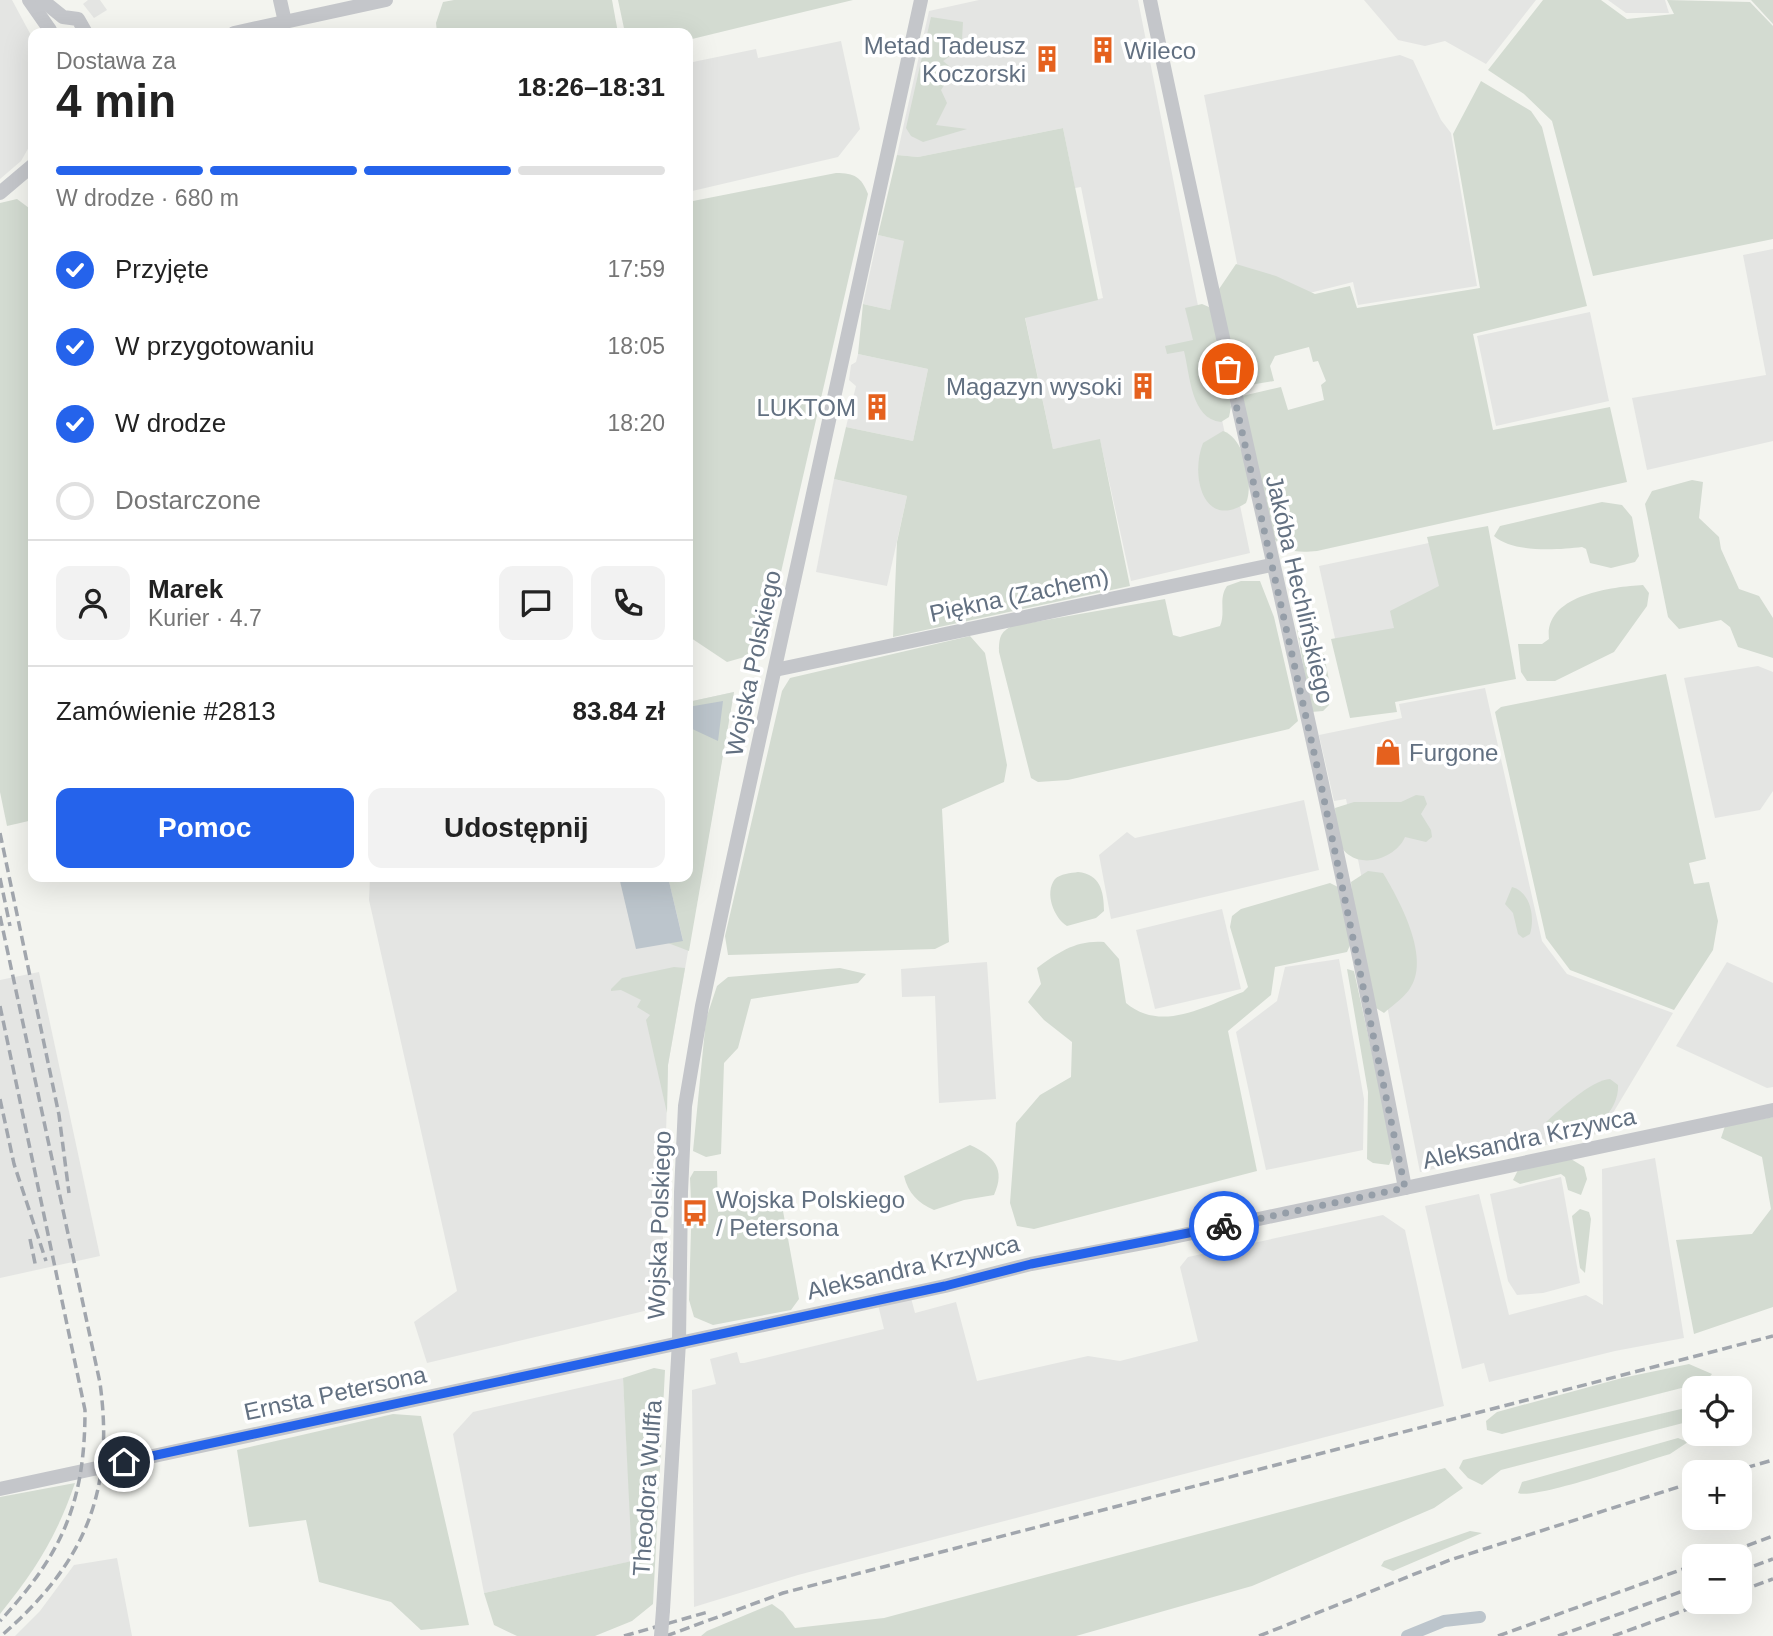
<!DOCTYPE html>
<html lang="pl">
<head>
<meta charset="utf-8">
<style>
  :root { --surface:#fff; --page:#f2f2f2; --text:#222; --muted:#767676; --line:#e0e0e0; --accent:#2563eb }
  body { margin:0; font-family:Arial,sans-serif; background:var(--page); color:var(--text); height:100vh; display:flex; flex-direction:column; font-size:26px; white-space:nowrap }
  * { box-sizing:border-box; margin:0 }
  p { font-size:23px; color:var(--muted) }
  .icon { flex:none; width:38px; height:38px; fill:none; stroke:currentColor; stroke-width:2; stroke-linecap:round; stroke-linejoin:round }
  .map { position:relative; flex:1; overflow:hidden }
  .drawer { position:absolute; left:28px; top:28px; width:665px; height:854px; display:flex; flex-direction:column; background:var(--surface); border-radius:14px; box-shadow:0 7px 28px #0002 }
  .drawer>* { flex:none }
  .fabs { position:absolute; left:1682px; top:1376px; display:grid; gap:14px }
  .fabs a { display:grid; place-items:center; width:70px; height:70px; border-radius:14px; background:var(--surface); box-shadow:0 7px 28px #0002; font-size:35px }
  .pin { position:absolute; display:grid; place-items:center; width:60px; height:60px; color:#fff; margin:-30px; border:4px solid #fff; border-radius:50%; box-shadow:0 2px 7px #0007 }
  .courier { position:absolute; display:grid; place-items:center; width:70px; height:70px; margin:-35px; border:5px solid #2563eb; border-radius:50%; background:#fff; color:#222; box-shadow:0 2px 9px #0007 }
  .head em { font-style:normal; font-weight:700 }
  .head div { display:flex; flex-direction:column-reverse }
  .head { display:flex; align-items:center; justify-content:space-between; height:119px; padding:0 28px }
  h1 { font-size:46px; font-weight:700; line-height:52px }
  .bar { display:grid; grid-template-columns:repeat(4,1fr); gap:10px 7px; align-content:center; height:84px; padding:0 28px }
  .bar i { height:9px; border-radius:5px; background:var(--line) }
  .bar .on { background:var(--accent) }
  .bar p { grid-column:span 4 }
  .line { display:flex; align-items:center; gap:18px; padding:0 28px; border-top:2px solid var(--line) }
  .line div { flex:1 }
  .round { display:grid; place-items:center; flex:none; width:74px; height:74px; border-radius:14px; background:var(--page) }
  ol { padding:0 28px; list-style:none }
  li { display:flex; align-items:center; gap:21px; height:77px }
  li p { margin-inline-start:auto }
  li .icon { padding:7px; border-radius:50%; background:var(--accent); color:#fff; stroke-width:4 }
  li:last-child { color:var(--muted) }
  li i { width:38px; height:38px; border:4px solid var(--line); border-radius:50% }
  .button { display:flex; gap:14px; margin-top:auto; padding:14px 28px }
  .button a { flex:1; height:80px; border-radius:14px; background:var(--accent); color:#fff; font-size:28px; font-weight:700; line-height:80px; text-align:center }
  .button a+a { background:var(--page); color:var(--text) }
  .map>svg:first-child { display:block }
  .built { fill:#e4e5e3 }
  .green { fill:#d3dbd1 }
  .water { fill:#bcc5cc }
  .lines { fill:none; stroke-linecap:round; stroke-linejoin:round }
  .canal { stroke:#bcc5cc; stroke-width:12 }
  .minor { stroke:#c4c6ca; stroke-width:14 }
  .rail { stroke:#a1a6ad; stroke-width:3.5; stroke-dasharray:10 5; stroke-linecap:butt }
  .minor-bridge { stroke:#c4c6ca; stroke-width:14 }
  .done { stroke:#959ea8; stroke-width:7; stroke-dasharray:0 12.6 }
  .route { stroke:#2563eb; stroke-width:9 }
  .labels { text-anchor:middle; dominant-baseline:central; stroke-width:7; stroke-linejoin:round; paint-order:stroke }
  .poi-label { font-size:24px; fill:#627081; stroke:#fff; text-anchor:end }
  .street-label { font-size:24px; fill:#627081; stroke:#fff }
</style>
</head>
<body>
<div class="map">
<svg width="1773" height="1636" viewBox="0 0 1773 1636">
  <rect width="100%" height="100%" fill="#f3f4ef"/>
  <g class="built">
    <path d="M 0,0 L 12,0 L 33,39 L 33,140 L 21,161 L 0,179 Z"/>
    <path d="M 88,0 L 100,0 L 107,10 L 94,18 L 83,4 Z"/>
    <path d="M 979,0 L 1138,0 L 1196,296 L 1250,553 L 1131,581 L 1100,440 L 1053,449 L 1025,317 L 1103,298 L 1081,187 L 1075,188 L 1063,128 L 918,157 L 897,155 L 929,11 Z"/>
    <path d="M 1364,0 L 1536,0 L 1486,64 L 1445,41 L 1425,46 L 1398,40 Z"/>
    <path d="M 1608,0 L 1665,0 L 1669,13 L 1626,13 Z"/>
    <path d="M 841,41 L 860,129 L 838,157 L 688,192 L 688,63 L 756,49 L 758,58 Z"/>
    <path d="M 1400,55 L 1413,60 L 1441,120 L 1451,133 L 1477,286 L 1358,305 L 1353,282 L 1246,309 L 1204,95 Z"/>
    <path d="M 878,235 L 905,241 L 890,310 L 863,304 Z"/>
    <path d="M 1773,249 L 1773,441 L 1647,470 L 1632,398 L 1766,375 L 1743,255 Z"/>
    <path d="M 1590,312 L 1609,401 L 1496,426 L 1477,336 Z"/>
    <path d="M 858,354 L 928,369 L 913,441 L 846,427 L 856,386 L 849,380 L 851,365 L 856,362 Z"/>
    <path d="M 834,479 L 907,496 L 887,586 L 816,572 Z"/>
    <path d="M 1486,531 L 1350,706 L 1319,566 Z"/>
    <path d="M 1758,666 L 1773,672 L 1773,791 L 1760,810 L 1715,818 L 1684,678 Z"/>
    <path d="M 1485,688 L 1542,941 L 1567,974 L 1673,1013 L 1601,1133 L 1420,1172 L 1346,799 L 1334,801 L 1319,735 L 1402,718 L 1399,704 Z"/>
    <path d="M 734,692 L 668,1065 L 661,1307 L 427,1363 L 414,1322 L 457,1291 L 369,900 L 370,877 L 688,877 L 688,702 Z"/>
    <path d="M 1304,800 L 1319,870 L 1111,919 L 1099,855 L 1127,832 L 1135,838 Z"/>
    <path d="M 1222,909 L 1241,989 L 1155,1009 L 1136,930 Z"/>
    <path d="M 1339,959 L 1364,1099 L 1363,1150 L 1266,1170 L 1236,1032 L 1277,1001 L 1285,967 Z"/>
    <path d="M 987,962 L 996,1099 L 939,1103 L 935,996 L 902,997 L 901,969 Z"/>
    <path d="M 1727,962 L 1773,983 L 1773,1087 L 1767,1088 L 1676,1046 Z"/>
    <path d="M 39,972 L 100,1256 L 0,1278 L 0,980 Z"/>
    <path d="M 1655,1158 L 1684,1338 L 1615,1351 L 1489,1382 L 1484,1363 L 1462,1369 L 1425,1206 L 1479,1194 L 1509,1315 L 1586,1295 L 1603,1305 L 1602,1169 Z"/>
    <path d="M 1561,1177 L 1580,1283 L 1543,1293 L 1517,1295 L 1508,1281 L 1490,1194 Z"/>
    <path d="M 1383,1215 L 1405,1230 L 1444,1406 L 798,1575 L 694,1607 L 692,1390 L 716,1384 L 710,1359 L 737,1352 L 740,1363 L 744,1363 L 884,1329 L 878,1305 L 911,1298 L 915,1313 L 956,1302 L 977,1381 L 1088,1356 L 1120,1361 L 1198,1341 L 1180,1267 L 1188,1257 Z"/>
    <path d="M 623,1378 L 633,1561 L 484,1593 L 453,1434 L 473,1412 Z"/>
    <path d="M 117,1558 L 132,1636 L 15,1636 L 40,1611 L 74,1565 Z"/>
  </g>
  <g class="green">
    <path d="M 454,0 L 612,0 L 618,33 L 437,33 L 436,23 L 443,2 Z"/>
    <path d="M 618,0 L 853,0 L 688,40 L 688,33 L 625,33 Z"/>
    <path d="M 1543,0 L 1601,0 L 1627,19 L 1674,14 L 1667,0 L 1750,2 L 1773,26 L 1773,239 L 1593,276 L 1552,121 L 1524,94 L 1488,70 Z"/>
    <path d="M 1751,0 L 1773,0 L 1773,24 Z"/>
    <path d="M 931,17 L 963,22 L 962,40 L 945,36 L 944,46 L 956,52 L 943,61 L 954,70 L 941,90 L 947,103 L 936,125 L 967,129 L 923,142 L 911,136 L 906,128 Z"/>
    <path d="M 1481,81 L 1531,111 L 1542,127 L 1587,306 L 1473,334 L 1493,430 L 1610,407 L 1627,482 L 1317,551 C 1296,553 1284,552 1271,535 L 1242,396 L 1281,387 L 1288,410 L 1324,400 L 1321,385 L 1326,381 L 1318,361 L 1313,362 L 1309,347 L 1275,356 L 1270,366 L 1274,381 L 1238,387 L 1217,292 L 1236,264 L 1276,276 L 1315,294 L 1350,286 L 1357,308 L 1480,288 L 1453,134 Z"/>
    <path d="M 1063,128 L 1098,300 L 1025,318 L 1053,449 L 1100,439 L 1130,586 L 893,637 L 897,542 L 907,496 L 834,479 L 846,427 L 913,441 L 928,369 L 858,354 L 863,304 L 890,310 L 904,241 L 878,235 L 897,155 L 918,157 Z"/>
    <path d="M 836,173 C 855,173 861,177 868,194 L 767,633 L 748,656 L 727,662 L 688,636 L 688,202 Z"/>
    <path d="M 17,199 L 33,211 L 33,820 L 7,826 L 0,792 L 0,203 Z"/>
    <path d="M 1202,304 L 1209,307 L 1214,315 L 1231,407 L 1229,417 L 1221,422 C 1191,419 1190,375 1184,351 L 1167,354 L 1165,346 L 1193,340 L 1185,308 Z"/>
    <path d="M 1223,431 C 1245,438 1254,484 1246,503 C 1203,531 1190,475 1203,443 Z"/>
    <path d="M 1692,480 L 1703,482 L 1699,518 L 1719,537 L 1721,549 L 1739,589 L 1759,596 L 1773,618 L 1773,658 L 1738,647 L 1730,627 L 1721,620 L 1679,629 L 1668,617 L 1645,504 L 1652,491 Z"/>
    <path d="M 1602,502 L 1622,505 L 1632,517 L 1639,556 L 1635,562 L 1611,568 L 1590,563 L 1586,549 L 1582,547 C 1557,550 1513,553 1494,536 L 1500,526 Z"/>
    <path d="M 1488,526 L 1516,679 L 1395,702 L 1397,712 L 1350,718 L 1331,639 L 1394,628 L 1390,611 L 1439,586 L 1427,537 Z"/>
    <path d="M 1241,581 L 1260,581 L 1274,617 L 1298,721 L 1289,729 L 1068,780 L 1038,782 L 1031,778 L 999,652 C 999,638 1000,632 1012,626 L 1165,599 L 1173,635 L 1180,637 L 1220,626 C 1226,612 1218,599 1227,586 Z"/>
    <path d="M 1643,585 L 1649,593 L 1647,606 L 1614,652 L 1555,681 L 1527,681 L 1521,672 L 1518,644 L 1542,644 L 1549,639 C 1544,595 1611,587 1643,585 Z"/>
    <path d="M 1298,614 L 1312,642 L 1324,655 L 1330,685 L 1329,705 L 1323,711 L 1311,712 L 1295,617 Z"/>
    <path d="M 970,636 L 985,653 L 1007,765 L 1004,782 L 942,809 L 949,942 L 935,949 L 728,955 L 725,936 L 782,691 L 790,678 Z"/>
    <path d="M 1666,674 L 1706,859 L 1689,863 L 1694,884 L 1709,882 L 1718,921 L 1713,950 L 1674,1010 L 1570,970 L 1546,938 L 1495,712 L 1501,707 Z"/>
    <path d="M 734,692 L 689,951 L 668,943 L 683,940 L 668,877 L 688,877 L 688,702 Z"/>
    <path d="M 1416,795 L 1424,796 L 1427,804 L 1421,814 L 1431,830 L 1432,837 L 1426,842 L 1405,837 C 1397,856 1367,868 1349,855 C 1336,847 1336,822 1335,808 L 1354,802 L 1401,802 Z"/>
    <path d="M 1368,871 L 1383,873 C 1400,901 1432,960 1409,990 C 1402,999 1392,1006 1384,1013 L 1376,1008 L 1353,908 L 1351,882 Z"/>
    <path d="M 1078,872 C 1100,874 1104,891 1104,911 L 1096,918 L 1067,926 C 1054,918 1044,893 1055,879 C 1060,874 1071,873 1078,872 Z"/>
    <path d="M 1330,883 L 1338,887 L 1351,943 L 1347,952 L 1275,967 L 1271,995 L 1228,1031 L 1257,1171 L 1034,1229 L 1017,1226 L 1010,1203 L 1016,1123 L 1040,1095 L 1071,1077 L 1072,1042 L 1044,1020 L 1028,1002 L 1041,984 L 1037,968 C 1059,952 1076,940 1104,942 L 1119,959 L 1126,1003 C 1162,1033 1205,1006 1243,992 L 1248,987 L 1230,927 L 1232,916 L 1241,909 Z"/>
    <path d="M 1512,887 C 1531,892 1535,918 1530,934 L 1523,938 L 1518,934 L 1513,913 L 1505,904 Z"/>
    <path d="M 674,967 L 685,968 L 668,1065 L 667,1113 L 646,1020 L 650,1015 L 637,1007 L 641,1000 L 621,990 L 611,991 L 611,989 L 622,978 Z"/>
    <path d="M 840,968 L 866,974 L 858,983 L 751,999 L 738,1048 L 724,1063 L 721,1154 L 706,1157 L 693,1151 L 706,1019 L 717,986 L 728,977 Z"/>
    <path d="M 1347,969 L 1354,971 L 1394,1154 L 1389,1165 L 1373,1163 L 1367,1159 L 1368,1092 Z"/>
    <path d="M 1610,1079 L 1618,1085 C 1620,1117 1575,1150 1547,1132 L 1546,1122 C 1560,1109 1592,1080 1610,1079 Z"/>
    <path d="M 1773,1117 L 1773,1307 L 1694,1334 L 1676,1240 L 1752,1234 L 1771,1209 L 1762,1157 L 1721,1138 L 1725,1126 Z"/>
    <path d="M 970,1145 C 994,1156 1006,1169 994,1195 L 964,1200 L 934,1210 C 918,1203 908,1193 904,1176 Z"/>
    <path d="M 1571,1159 L 1584,1167 L 1587,1179 L 1581,1195 L 1568,1190 L 1565,1177 L 1561,1174 L 1520,1184 L 1513,1180 L 1518,1170 Z"/>
    <path d="M 694,1171 L 717,1171 L 718,1212 L 781,1200 L 799,1299 L 791,1310 L 713,1325 L 694,1317 L 689,1300 L 691,1229 L 703,1214 L 702,1202 L 691,1202 L 690,1178 Z"/>
    <path d="M 1580,1209 L 1589,1212 L 1591,1219 L 1585,1273 L 1580,1268 L 1572,1216 Z"/>
    <path d="M 1689,1364 L 1712,1374 L 1705,1382 L 1502,1434 L 1487,1430 L 1486,1421 L 1497,1412 L 1622,1378 Z"/>
    <path d="M 654,1368 L 665,1370 L 653,1604 L 632,1621 L 595,1636 L 517,1636 L 494,1625 L 484,1593 L 632,1561 L 623,1378 Z"/>
    <path d="M 1694,1406 L 1694,1417 L 1687,1422 L 1501,1470 L 1482,1485 L 1468,1478 L 1459,1468 L 1463,1460 Z"/>
    <path d="M 393,1414 L 421,1416 L 469,1625 L 421,1630 L 391,1602 L 319,1582 L 306,1520 L 249,1527 L 237,1450 Z"/>
    <path d="M 1678,1438 L 1688,1442 L 1670,1454 C 1645,1461 1535,1500 1518,1493 L 1522,1482 Z"/>
    <path d="M 1445,1468 L 1463,1488 L 1434,1508 L 1252,1586 L 1076,1636 L 701,1636 L 707,1631 L 772,1604 L 783,1612 L 795,1628 L 884,1618 Z"/>
    <path d="M 75,1483 C 56,1538 36,1569 0,1614 L 0,1497 Z"/>
    <path d="M 1470,1531 L 1482,1533 L 1393,1571 L 1381,1566 L 1384,1561 Z"/>
  </g>
  <g class="water">
    <path d="M 723,701 L 718,741 L 688,727 L 688,707 Z"/>
    <path d="M 619,877 L 668,877 L 683,941 L 636,949 Z"/>
  </g>
  <g class="lines">
    <path class="canal" d="M 1407,1636 L 1444,1621 L 1480,1617"/>
    <g class="minor">
      <path d="M 29,0 L 50,30"/>
      <path d="M 42,0 L 63,17 L 78,19 L 86,33"/>
      <path d="M 280,0 L 285,22"/>
      <path d="M 1150,0 C 1232,397 1330,790 1405,1188"/>
      <path d="M 234,33 L 386,0"/>
      <path d="M 0,193 L 33,165"/>
      <path d="M 775,670 L 1271,565"/>
      <path d="M 0,1489 L 945,1286 L 1031,1264 L 1164,1239 L 1773,1110"/>
      <path d="M 663,1610 L 679,1342 L 681,1192 L 685,1106 L 702,1006 L 727,887 L 921,0"/>
    </g>
    <g class="rail">
      <path d="M 0,833 L 59,1115 L 69,1193"/>
      <path d="M 0,878 L 10,926"/>
      <path d="M 0,916 L 100,1383 C 115,1493 84,1564 1,1636"/>
      <path d="M 0,1006 L 85,1410 C 85,1502 63,1553 0,1621"/>
      <path d="M 0,1099 L 14,1164 L 46,1261"/>
      <path d="M 30,1239 L 36,1268"/>
      <path d="M 1731,1472 L 1773,1460"/>
      <path d="M 1719,1556 L 1773,1536"/>
      <path d="M 1740,1571 L 1773,1559"/>
      <path d="M 1740,1591 L 1773,1579"/>
      <path d="M 624,1636 L 708,1612"/>
      <path d="M 666,1636 L 783,1593 L 1773,1336"/>
      <path d="M 1259,1636 L 1450,1560 L 1694,1482"/>
      <path d="M 1498,1636 L 1694,1565"/>
      <path d="M 1558,1636 L 1694,1587"/>
      <path d="M 1613,1636 L 1710,1601"/>
    </g>
    <path class="minor-bridge" d="M 661,1636 L 663,1610"/>
  </g>
  <g class="lines">
    <path class="done" d="M 1224,1226 L 1405,1188 L 1319,775 L 1228,369"/>
    <path class="route" d="M 124,1462 L 945,1286 L 1031,1264 L 1224,1226"/>
  </g>
  <defs>
    <symbol id="building-bare" viewBox="-9 -9 18 18"><path d="M-4-6H4V6H1V3H-1V6H-4ZM-2.5-4.3h1.7v1.8h-1.7ZM.8-4.3h1.7v1.8H.8ZM-2.5-1h1.7V.8h-1.7ZM.8-1h1.7V.8H.8Z" fill="#e5611e" stroke="#fff" stroke-width="2.5" paint-order="stroke"/></symbol>
    <symbol id="shop-bare" viewBox="-9 -9 18 18"><path d="M-5-2.5h2.3a2.7 3.5 0 0 1 5.4 0H5L5.5 6h-11ZM-1.5-2.5h3a1.5 2.3 0 0 0-3 0Z" fill="#e5611e" stroke="#fff" stroke-width="2.5" paint-order="stroke"/></symbol>
    <symbol id="bus-bare" viewBox="-9 -9 18 18"><path d="M-5-6H5V4H4V6H2V4H-2V6H-4V4H-5ZM-3.5-4V0h7V-4ZM-3.5 1.2v1.5H-2V1.2ZM2 1.2v1.5H3.5V1.2Z" fill="#e5611e" stroke="#fff" stroke-width="2.5" paint-order="stroke"/></symbol>
  </defs>
  <g fill-rule="evenodd">
    <use href="#building-bare" x="1084" y="31" width="38" height="38"/>
    <use href="#building-bare" x="1028" y="40" width="38" height="38"/>
    <use href="#building-bare" x="1124" y="367" width="38" height="38"/>
    <use href="#building-bare" x="858" y="388" width="38" height="38"/>
    <use href="#shop-bare" x="1369" y="733" width="38" height="38"/>
    <use href="#bus-bare" x="676" y="1194" width="38" height="38"/>
  </g>
  <g class="labels">
    <g class="poi-label">
      <text x="1026" y="45">Metad Tadeusz<tspan x="1026" dy="28">Koczorski</tspan></text>
      <text x="1124" y="50" text-anchor="start">Wileco</text>
      <text x="1122" y="386">Magazyn wysoki</text>
      <text x="856" y="407">LUKTOM</text>
      <text x="1409" y="752" text-anchor="start">Furgone</text>
      <text x="716" y="1199" text-anchor="start">Wojska Polskiego<tspan x="716" dy="28">/ Petersona</tspan></text>
    </g>
    <g class="street-label">
      <text transform="translate(1300 589) rotate(77)">Jakóba Hechlińskiego</text>
      <text transform="translate(1019 595) rotate(-12)">Piękna (Zachem)</text>
      <text transform="translate(753 663) rotate(-78)">Wojska Polskiego</text>
      <text transform="translate(1529 1138) rotate(-12)">Aleksandra Krzywca</text>
      <text transform="translate(659 1225) rotate(-88)">Wojska Polskiego</text>
      <text transform="translate(913 1267) rotate(-13)">Aleksandra Krzywca</text>
      <text transform="translate(335 1393) rotate(-12)">Ernsta Petersona</text>
      <text transform="translate(647 1488) rotate(-86)">Theodora Wulffa</text>
    </g>
  </g>
</svg>
<div class="fabs">
<a><svg class="icon" aria-label="locate" viewBox="0 0 24 24"><circle cx="12" cy="12" r="6"/><path d="M12 2v4M12 18v4M2 12h4M18 12h4"/></svg></a>
<a>+</a>
<a>−</a>
</div>
<div class="pin" style="left:1228px;top:369px;background:#ea580c"><svg class="icon" aria-label="bag" viewBox="0 0 24 24"><path d="M5 8h14l-1 12H6zM9 8a3 3 0 0 1 6 0"/></svg></div>
<div class="pin" style="left:124px;top:1462px;background:#1f2937"><svg class="icon" aria-label="home" viewBox="0 0 24 24"><path d="M3 11l9-7 9 7M6 9v11h12V9"/></svg></div>
<div class="courier" style="left:1224px;top:1226px"><svg class="icon" aria-label="bike" viewBox="0 0 24 24"><circle cx="6" cy="16" r="4"/><circle cx="18" cy="16" r="4"/><path d="M6 16l4-8h5l3 8M10 8l3 8H6M13 5h3"/></svg></div>
<section class="drawer">
<div class="head"><div><h1>4 min</h1><p>Dostawa za</p></div><em>18:26–18:31</em></div>
<div class="bar"><i class="on"></i><i class="on"></i><i class="on"></i><i></i><p>W drodze · 680 m</p></div>
<ol>
<li><svg class="icon" aria-label="check" viewBox="0 0 24 24"><path d="M5 12l5 5 9-10"/></svg>Przyjęte<p>17:59</p></li>
<li><svg class="icon" aria-label="check" viewBox="0 0 24 24"><path d="M5 12l5 5 9-10"/></svg>W przygotowaniu<p>18:05</p></li>
<li><svg class="icon" aria-label="check" viewBox="0 0 24 24"><path d="M5 12l5 5 9-10"/></svg>W drodze<p>18:20</p></li>
<li><i></i>Dostarczone</li>
</ol>
<div class="line" style="height:126px"><a class="round"><svg class="icon" aria-label="person" viewBox="0 0 24 24"><circle cx="12" cy="8" r="4"/><path d="M4 21q1-7 8-7t8 7"/></svg></a><div><b>Marek</b><p>Kurier · 4.7</p></div><a class="round"><svg class="icon" aria-label="chat" viewBox="0 0 24 24"><path d="M4 5h16v11H9l-5 4z"/></svg></a><a class="round"><svg class="icon" aria-label="phone" viewBox="0 0 24 24"><path d="M5 4h4l2 5-3 2q2 4 5 5l2-3 5 2v4C11 20 4 13 5 4z"/></svg></a></div>
<div class="line" style="height:91px"><div>Zamówienie #2813</div><b>83.84 zł</b></div>
<div class="button"><a>Pomoc</a><a>Udostępnij</a></div>
</section>
</div>
</body>
</html>
